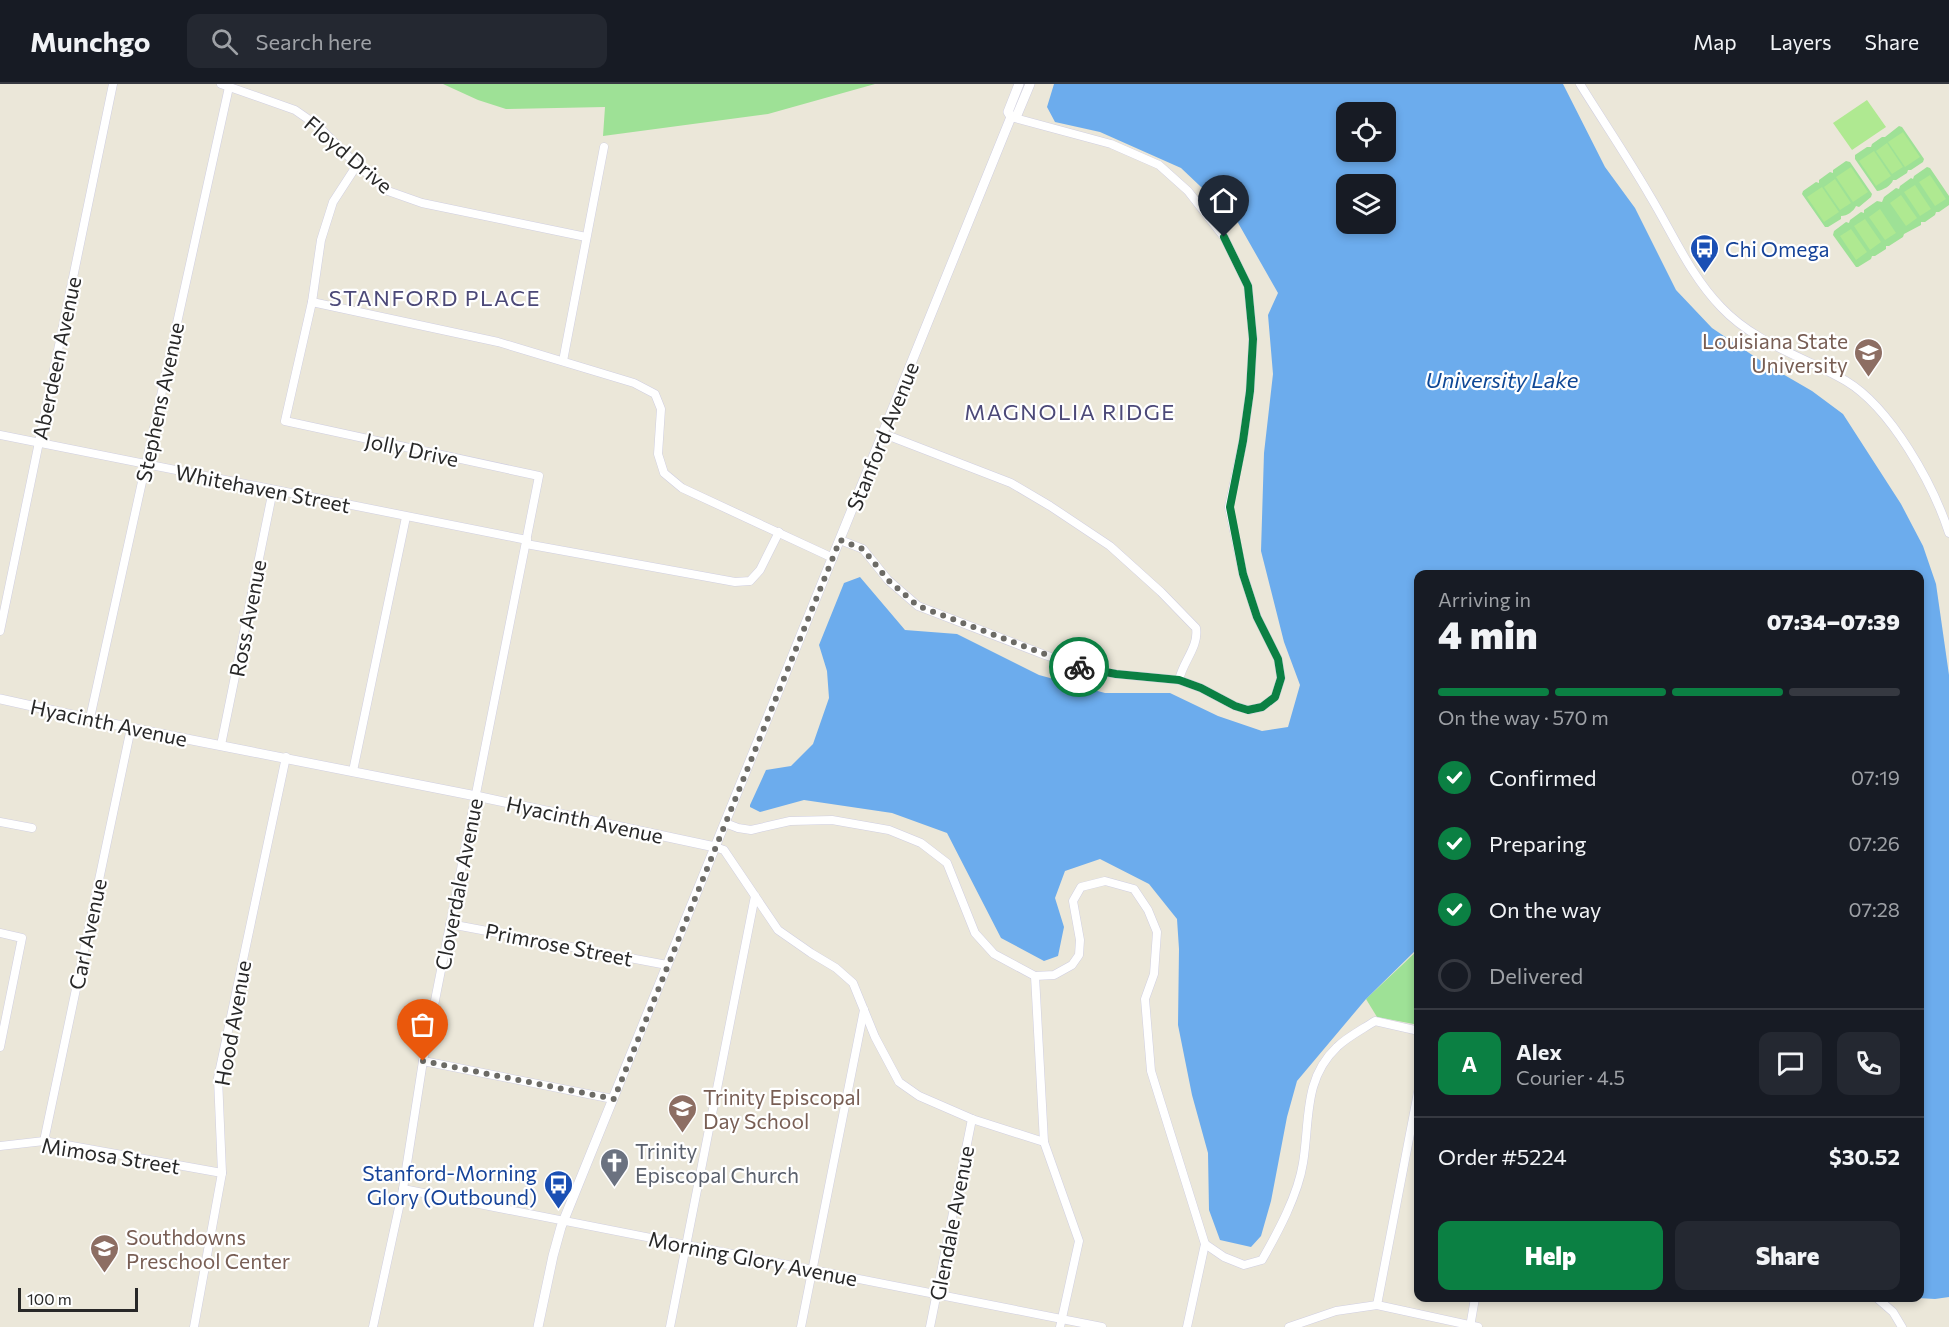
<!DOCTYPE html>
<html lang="en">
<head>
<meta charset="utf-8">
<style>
  :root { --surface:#171b24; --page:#242831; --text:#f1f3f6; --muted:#9ea1a6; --line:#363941; --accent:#0b8043 }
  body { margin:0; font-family:Commissioner,sans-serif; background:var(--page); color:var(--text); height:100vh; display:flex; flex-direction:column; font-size:22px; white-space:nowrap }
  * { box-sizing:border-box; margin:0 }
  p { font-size:20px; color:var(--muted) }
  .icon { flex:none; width:33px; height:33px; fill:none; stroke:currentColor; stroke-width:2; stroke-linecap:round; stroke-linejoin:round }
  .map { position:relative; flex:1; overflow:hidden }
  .panel { position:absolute; left:1414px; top:486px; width:510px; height:732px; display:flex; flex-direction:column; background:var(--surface); border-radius:12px; box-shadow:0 3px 9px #0003 }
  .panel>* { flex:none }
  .tools { position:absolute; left:1336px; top:18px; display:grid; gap:12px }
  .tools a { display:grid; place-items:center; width:60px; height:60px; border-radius:12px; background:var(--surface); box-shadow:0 3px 9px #0003; font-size:30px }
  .scale { position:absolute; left:18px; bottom:15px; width:120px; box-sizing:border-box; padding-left:6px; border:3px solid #282828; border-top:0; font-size:16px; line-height:21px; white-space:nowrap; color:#282828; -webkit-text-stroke:4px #fff; paint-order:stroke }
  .pin { position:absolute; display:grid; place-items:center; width:51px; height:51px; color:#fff; margin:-62px -26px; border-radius:50% 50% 50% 0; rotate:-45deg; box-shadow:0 0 6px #0007 }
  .pin .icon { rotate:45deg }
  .courier { position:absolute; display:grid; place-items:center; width:60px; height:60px; margin:-30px; border:4px solid #0b8043; border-radius:50%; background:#fff; color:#222; box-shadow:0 2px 8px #0007 }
  .overview em { font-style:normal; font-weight:800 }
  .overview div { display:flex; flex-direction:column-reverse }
  .overview { display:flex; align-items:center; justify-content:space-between; height:102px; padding:0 24px }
  h1 { font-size:39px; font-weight:800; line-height:45px }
  .bar { display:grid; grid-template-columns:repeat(4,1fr); gap:9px 6px; align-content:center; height:72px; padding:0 24px }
  .bar i { height:8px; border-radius:4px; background:var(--line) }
  .bar .on { background:var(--accent) }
  .bar p { grid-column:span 4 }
  .line { display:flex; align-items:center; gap:15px; padding:0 24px; border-top:2px solid var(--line) }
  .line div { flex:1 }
  .round { display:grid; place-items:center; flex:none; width:63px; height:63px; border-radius:12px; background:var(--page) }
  ol { padding:0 24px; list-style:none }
  li { display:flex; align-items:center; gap:18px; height:66px }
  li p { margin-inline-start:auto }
  li .icon { padding:6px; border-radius:50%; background:var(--accent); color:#fff; stroke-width:4 }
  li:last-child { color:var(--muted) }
  li i { width:33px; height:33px; border:3px solid var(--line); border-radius:50% }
  .cta { display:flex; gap:12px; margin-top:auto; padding:12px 24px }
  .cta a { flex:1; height:69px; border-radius:12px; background:var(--accent); color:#fff; font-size:24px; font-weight:800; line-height:69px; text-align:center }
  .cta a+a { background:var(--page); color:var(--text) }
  header { display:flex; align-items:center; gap:36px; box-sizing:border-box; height:84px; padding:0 30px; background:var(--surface); border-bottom:2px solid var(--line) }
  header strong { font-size:28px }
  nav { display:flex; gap:33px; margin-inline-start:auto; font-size:21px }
  .search { width:420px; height:54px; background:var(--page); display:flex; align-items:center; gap:15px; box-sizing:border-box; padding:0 21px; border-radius:12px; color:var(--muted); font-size:22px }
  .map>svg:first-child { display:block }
  .green { fill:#9ee196 }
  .pitch { fill:#afe991 }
  .water { fill:#6caced; fill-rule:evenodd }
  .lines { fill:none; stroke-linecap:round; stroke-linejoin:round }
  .minor-casing { stroke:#d0cfe1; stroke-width:9 }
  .tertiary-casing { stroke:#d0cfe1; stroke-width:10 }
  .minor { stroke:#fff; stroke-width:8 }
  .tertiary { stroke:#fff; stroke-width:9 }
  .done { stroke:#6c6b66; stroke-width:6; stroke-dasharray:0 10.8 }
  .route { stroke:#0b8043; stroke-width:8 }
  .labels { text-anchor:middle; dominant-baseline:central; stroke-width:4.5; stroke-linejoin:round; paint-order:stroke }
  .street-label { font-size:21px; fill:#282828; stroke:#fff }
  .transit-label { font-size:21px; fill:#164399; stroke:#fff; text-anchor:start }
  .education-label { font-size:21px; fill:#785e54; stroke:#fff; text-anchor:start }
  .worship-label { font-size:21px; fill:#5b616d; stroke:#fff; text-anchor:start }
  .neighbourhood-label { font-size:22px; letter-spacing:1.5px; fill:#4c4978; stroke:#fff }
  .water-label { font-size:22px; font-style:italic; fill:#0e4795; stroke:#fff }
</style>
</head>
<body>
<header>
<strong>Munchgo</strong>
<div class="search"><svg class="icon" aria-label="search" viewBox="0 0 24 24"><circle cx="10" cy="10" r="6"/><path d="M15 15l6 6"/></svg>Search here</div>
<nav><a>Map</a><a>Layers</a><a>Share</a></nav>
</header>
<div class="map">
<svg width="1949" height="1243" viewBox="0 0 1949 1243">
  <rect width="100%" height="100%" fill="#ebe7d9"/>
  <g class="green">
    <path d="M 443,0 L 875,0 L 768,30 L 603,52 L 605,23 L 506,25 L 478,16 Z"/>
    <path d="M 1899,42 L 1902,43 L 1924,75 L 1923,78 L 1911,86 L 1908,86 L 1907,89 L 1896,96 L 1893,96 C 1892,101 1882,107 1877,107 L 1855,75 L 1855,71 L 1867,63 L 1871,63 L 1872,60 L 1882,53 L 1885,53 Z"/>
    <path d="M 1846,77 L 1850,78 L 1872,110 L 1871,113 L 1859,123 L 1856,122 C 1854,127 1847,132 1841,132 L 1841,135 L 1828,143 L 1825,143 L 1802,110 L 1803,107 L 1816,98 L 1819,99 L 1819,96 L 1830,88 L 1833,89 L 1833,86 Z"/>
    <path d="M 1927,83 L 1930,84 L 1949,112 L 1949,121 L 1939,128 L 1936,128 L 1935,131 L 1925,138 L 1921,138 L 1921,141 L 1904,150 L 1903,153 L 1889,162 L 1886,162 L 1886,165 L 1875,172 L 1872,172 L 1871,175 L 1858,183 L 1856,183 L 1833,151 L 1834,147 L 1846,138 L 1849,139 L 1850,136 L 1861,128 L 1864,129 L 1864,126 L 1877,117 L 1882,118 L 1884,113 L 1896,104 L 1899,105 L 1900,102 L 1911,94 L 1913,95 L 1914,92 Z"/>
    <path d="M 1419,865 L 1419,941 L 1377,933 L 1366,915 Z"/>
  </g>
  <g class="pitch">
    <path d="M 1867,16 L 1886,43 L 1852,66 L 1833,39 Z"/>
    <path d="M 1903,48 L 1920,73 L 1905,83 L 1888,58 Z"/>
    <path d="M 1887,59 L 1903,83 L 1892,90 L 1876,67 Z"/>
    <path d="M 1874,67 L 1891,92 L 1876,102 L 1859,77 Z"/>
    <path d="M 1851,83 L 1868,108 L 1853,118 L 1836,93 Z"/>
    <path d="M 1930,91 L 1946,115 L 1935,122 L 1919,98 Z"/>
    <path d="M 1835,95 L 1851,119 L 1840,126 L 1824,103 Z"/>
    <path d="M 1915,101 L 1931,125 L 1920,132 L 1904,108 Z"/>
    <path d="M 1822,103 L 1839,128 L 1824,138 L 1807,113 Z"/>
    <path d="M 1901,111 L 1917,134 L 1906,142 L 1890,119 Z"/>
    <path d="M 1880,125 L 1896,149 L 1885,156 L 1869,133 Z"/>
    <path d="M 1865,135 L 1881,158 L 1870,166 L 1854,142 Z"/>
    <path d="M 1851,145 L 1867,168 L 1856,176 L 1840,152 Z"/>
  </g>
  <path class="water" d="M 1054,0 L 1563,0 L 1605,83 L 1635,124 L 1676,206 L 1712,244 L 1767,281 L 1812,307 L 1843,330 L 1901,420 L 1923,462 L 1936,500 L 1949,591 L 1949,1213 L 1935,1215 L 1918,1214 L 1920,1214 L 1920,490 L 1419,490 L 1419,863 L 1366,915 L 1297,997 L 1287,1033 L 1271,1117 L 1261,1152 L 1251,1163 L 1220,1156 L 1209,1126 L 1208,1069 L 1192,1011 L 1178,941 L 1179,865 L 1177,835 L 1149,800 L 1100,775 L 1065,787 L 1055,814 L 1064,843 L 1058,872 L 1044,877 L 1001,854 L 947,749 L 892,729 L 804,716 L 760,728 L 750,723 L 750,721 L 766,686 L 791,682 L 813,660 L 829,614 L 827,587 L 819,561 L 844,499 L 860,493 L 905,546 L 957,550 L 1039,591 L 1105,609 L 1170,609 L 1218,632 L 1262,647 L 1288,643 L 1300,601 L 1284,558 L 1261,467 L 1264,369 L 1273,290 L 1268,231 L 1278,209 L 1237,137 L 1181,84 L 1100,48 L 1055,38 L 1047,23 ZM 1347,28 L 1386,28 L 1386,68 L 1347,68 ZM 1347,100 L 1386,100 L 1386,140 L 1347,140 Z"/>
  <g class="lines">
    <defs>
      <g id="minor">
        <path d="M 221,0 L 295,26 L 318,42 L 357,81 L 388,107 L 422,119 L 586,153"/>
        <path d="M 1580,0 C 1603,37 1628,74 1650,112 C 1673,150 1690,191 1721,223 C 1756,260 1803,272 1846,297 C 1891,324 1933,400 1949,449"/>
        <path d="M 357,81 L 333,118 L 321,156 L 312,218 L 285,337 L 539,392 L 423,977 L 403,1105 L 373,1243"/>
        <path d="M 312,218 L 498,258 L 634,299 L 655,310 L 661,325 L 658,370 L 664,389 L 682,404 L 833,474"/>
        <path d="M 563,277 L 604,63"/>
        <path d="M 884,350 L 1011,399 L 1050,422 L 1110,462 L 1161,508 L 1196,544 C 1199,563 1183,577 1179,596"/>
        <path d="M 0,351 L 527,456"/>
        <path d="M 840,456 L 863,465 L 888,496 L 918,522 L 1045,571 L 1089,586 L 1116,590 L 1179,596 L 1201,604 L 1235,622 L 1249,626 L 1262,623 L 1275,613 L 1281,594 L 1278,575 L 1257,533 L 1243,490 L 1229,423 L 1243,357 L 1250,307 L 1253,255 L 1248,202 L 1224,153 L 1188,107 L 1159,81 L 1111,60 L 1011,33"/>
        <path d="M 526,460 L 735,498 L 750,497 L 760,486 L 779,448"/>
        <path d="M 0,547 L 113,0"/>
        <path d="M 90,634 L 229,3"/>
        <path d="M 221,661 L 273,406"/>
        <path d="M 353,687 L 406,433"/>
        <path d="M 0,738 L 32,744"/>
        <path d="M 725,739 L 738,744 L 751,746 L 790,737 L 832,736 L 889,746 L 921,759 L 947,779 L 975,849 L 994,870 L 1035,892 L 1054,891 L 1072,881 L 1079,871 L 1080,856 L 1073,817 L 1081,803 L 1105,797 L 1134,805 L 1148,826 L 1157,848 L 1154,890 L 1145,915 L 1151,987 L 1205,1160 L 1224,1173 L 1244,1181 L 1262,1176 C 1278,1148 1298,1111 1303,1079 C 1310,1037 1303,995 1337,963 C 1347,953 1363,945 1375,937 L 1419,947"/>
        <path d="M 715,763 L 724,766 L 778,846 L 811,869 L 836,884 L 853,899 L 875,953 L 899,998 L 919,1012 L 972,1035 L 1044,1058"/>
        <path d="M 450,840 L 667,881"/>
        <path d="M 0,849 L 22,854 L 0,963"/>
        <path d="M 1035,892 L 1044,1058 L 1079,1157 L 1060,1243"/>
        <path d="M 423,977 L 613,1015"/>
        <path d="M 44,1057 L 131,644"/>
        <path d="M 0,1062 L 44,1057 L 222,1089"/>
        <path d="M 403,1105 L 1102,1243"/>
        <path d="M 1877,1214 L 1893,1228 L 1902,1243"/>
        <path d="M 1377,1221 L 1419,1003"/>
        <path d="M 194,1243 L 222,1089 L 218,994 L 286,673"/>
        <path d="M 670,1243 L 755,812"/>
        <path d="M 801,1243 L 864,926"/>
        <path d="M 930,1243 L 972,1035"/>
        <path d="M 1187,1243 L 1205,1160"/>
        <path d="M 1289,1243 L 1336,1227 L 1377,1221 L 1478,1243"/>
        <path d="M 1470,1243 L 1475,1214"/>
      </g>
      <g id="tertiary">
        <path d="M 1011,33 L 1017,31 L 1030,0"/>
        <path d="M 0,615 L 131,644 L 476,712 L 715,763"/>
        <path d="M 538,1243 L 553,1172 L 561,1143 L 1011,33 L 1008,28 L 1019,0"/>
      </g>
    </defs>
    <use href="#minor" class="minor-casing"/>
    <use href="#tertiary" class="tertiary-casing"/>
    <use href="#minor" class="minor"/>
    <use href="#tertiary" class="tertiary"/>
  </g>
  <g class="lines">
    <path class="done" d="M 423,977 L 614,1015 L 840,456 L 863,465 L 888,496 L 918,522 L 1079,583"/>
    <path class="route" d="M 1079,583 L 1116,590 L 1179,596 L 1201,604 L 1235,622 L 1248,626 L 1262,623 L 1275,613 L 1281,594 L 1278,575 L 1257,533 L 1243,490 L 1230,423 L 1243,357 L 1250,307 L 1253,255 L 1248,202 L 1224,153"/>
  </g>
  <defs>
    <symbol id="bus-pin" viewBox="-11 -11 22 30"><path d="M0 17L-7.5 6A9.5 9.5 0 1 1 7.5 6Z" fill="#1a4fb4" stroke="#fff"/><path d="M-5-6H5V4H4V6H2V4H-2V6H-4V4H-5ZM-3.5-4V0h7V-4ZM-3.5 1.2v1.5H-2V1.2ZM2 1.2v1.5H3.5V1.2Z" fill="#fff"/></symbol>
    <symbol id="university-pin" viewBox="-11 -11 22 30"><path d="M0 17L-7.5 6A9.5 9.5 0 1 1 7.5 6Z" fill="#8d6e63" stroke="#fff"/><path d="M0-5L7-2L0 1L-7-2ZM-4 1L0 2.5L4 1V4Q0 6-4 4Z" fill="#fff"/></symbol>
    <symbol id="school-pin" viewBox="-11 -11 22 30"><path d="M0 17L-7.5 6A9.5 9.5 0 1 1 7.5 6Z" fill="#8d6e63" stroke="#fff"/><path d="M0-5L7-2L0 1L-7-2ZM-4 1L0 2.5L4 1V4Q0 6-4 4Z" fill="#fff"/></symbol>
    <symbol id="church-pin" viewBox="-11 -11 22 30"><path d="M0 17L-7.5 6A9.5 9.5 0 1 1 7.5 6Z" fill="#6b7280" stroke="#fff"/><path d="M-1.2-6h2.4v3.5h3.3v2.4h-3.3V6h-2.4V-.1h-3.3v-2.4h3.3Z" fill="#fff"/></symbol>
  </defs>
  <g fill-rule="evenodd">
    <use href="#bus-pin" x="1688" y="148" width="33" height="45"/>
    <use href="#university-pin" x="1852" y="252" width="33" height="45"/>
    <use href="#school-pin" x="666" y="1008" width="33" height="45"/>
    <use href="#church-pin" x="598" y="1062" width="33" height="45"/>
    <use href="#bus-pin" x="542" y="1084" width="33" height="45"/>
    <use href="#school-pin" x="88" y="1148" width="33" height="45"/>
  </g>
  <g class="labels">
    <g class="street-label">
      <text transform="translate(349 70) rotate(40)">Floyd Drive</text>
      <text transform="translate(56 274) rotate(-78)">Aberdeen Avenue</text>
      <text transform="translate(159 318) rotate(-78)">Stephens Avenue</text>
      <text transform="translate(882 352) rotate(-68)">Stanford Avenue</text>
      <text transform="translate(412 365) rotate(12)">Jolly Drive</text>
      <text transform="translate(263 404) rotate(11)">Whitehaven Street</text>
      <text transform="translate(247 534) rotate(-79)">Ross Avenue</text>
      <text transform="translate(109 638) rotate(12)">Hyacinth Avenue</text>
      <text transform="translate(585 735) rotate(12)">Hyacinth Avenue</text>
      <text transform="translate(458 800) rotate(-79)">Cloverdale Avenue</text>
      <text transform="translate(87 850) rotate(-78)">Carl Avenue</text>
      <text transform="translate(559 860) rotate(11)">Primrose Street</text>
      <text transform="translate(232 939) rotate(-80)">Hood Avenue</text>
      <text transform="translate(111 1071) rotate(9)">Mimosa Street</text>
      <text transform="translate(951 1139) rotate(-79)">Glendale Avenue</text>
      <text transform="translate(753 1174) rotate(11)">Morning Glory Avenue</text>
    </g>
    <g class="transit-label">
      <text x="1725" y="164">Chi Omega</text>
      <text x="537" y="1088" text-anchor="end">Stanford-Morning<tspan x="537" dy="24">Glory (Outbound)</tspan></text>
    </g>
    <g class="education-label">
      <text x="1848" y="256" text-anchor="end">Louisiana State<tspan x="1848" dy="24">University</tspan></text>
      <text x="703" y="1012">Trinity Episcopal<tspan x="703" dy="24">Day School</tspan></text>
      <text x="126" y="1152">Southdowns<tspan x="126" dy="24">Preschool Center</tspan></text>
    </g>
    <g class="worship-label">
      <text x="635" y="1066">Trinity<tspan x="635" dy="24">Episcopal Church</tspan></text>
    </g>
    <g class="neighbourhood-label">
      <text x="435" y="213">STANFORD PLACE</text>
      <text x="1070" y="327">MAGNOLIA RIDGE</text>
    </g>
    <g class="water-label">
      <text x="1502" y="295">University Lake</text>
    </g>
  </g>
</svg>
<div class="tools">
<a><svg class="icon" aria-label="locate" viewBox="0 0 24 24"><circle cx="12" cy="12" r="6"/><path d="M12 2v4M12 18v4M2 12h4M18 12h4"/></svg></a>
<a><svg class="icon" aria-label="layers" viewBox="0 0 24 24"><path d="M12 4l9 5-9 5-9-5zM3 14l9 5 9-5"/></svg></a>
</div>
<div class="scale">100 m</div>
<div class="pin" style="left:423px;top:977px;background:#ea580c"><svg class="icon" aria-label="bag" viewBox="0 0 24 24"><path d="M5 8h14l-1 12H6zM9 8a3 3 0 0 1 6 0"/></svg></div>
<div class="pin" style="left:1224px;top:153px;background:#1f2937"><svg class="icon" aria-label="home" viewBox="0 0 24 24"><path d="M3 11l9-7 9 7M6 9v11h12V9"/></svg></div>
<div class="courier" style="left:1079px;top:583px"><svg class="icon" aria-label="bike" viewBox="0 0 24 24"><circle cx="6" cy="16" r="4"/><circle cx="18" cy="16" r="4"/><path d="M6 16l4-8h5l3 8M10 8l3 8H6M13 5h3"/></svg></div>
<section class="panel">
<div class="overview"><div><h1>4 min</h1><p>Arriving in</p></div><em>07:34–07:39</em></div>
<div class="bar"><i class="on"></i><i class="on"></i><i class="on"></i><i></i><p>On the way · 570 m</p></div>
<ol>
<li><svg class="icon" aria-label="check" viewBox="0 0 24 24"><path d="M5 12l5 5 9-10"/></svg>Confirmed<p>07:19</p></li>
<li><svg class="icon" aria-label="check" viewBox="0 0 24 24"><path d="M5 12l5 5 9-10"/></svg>Preparing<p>07:26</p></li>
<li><svg class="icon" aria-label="check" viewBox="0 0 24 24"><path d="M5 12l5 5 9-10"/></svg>On the way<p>07:28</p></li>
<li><i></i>Delivered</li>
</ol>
<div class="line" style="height:108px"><b class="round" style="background:var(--accent);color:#fff">A</b><div><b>Alex</b><p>Courier · 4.5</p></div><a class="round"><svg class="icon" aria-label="chat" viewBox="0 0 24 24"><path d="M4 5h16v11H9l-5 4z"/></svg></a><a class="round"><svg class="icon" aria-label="phone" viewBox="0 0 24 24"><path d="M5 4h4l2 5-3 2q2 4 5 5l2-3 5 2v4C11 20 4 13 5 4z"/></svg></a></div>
<div class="line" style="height:78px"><div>Order #5224</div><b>$30.52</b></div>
<div class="cta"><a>Help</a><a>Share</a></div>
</section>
</div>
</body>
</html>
